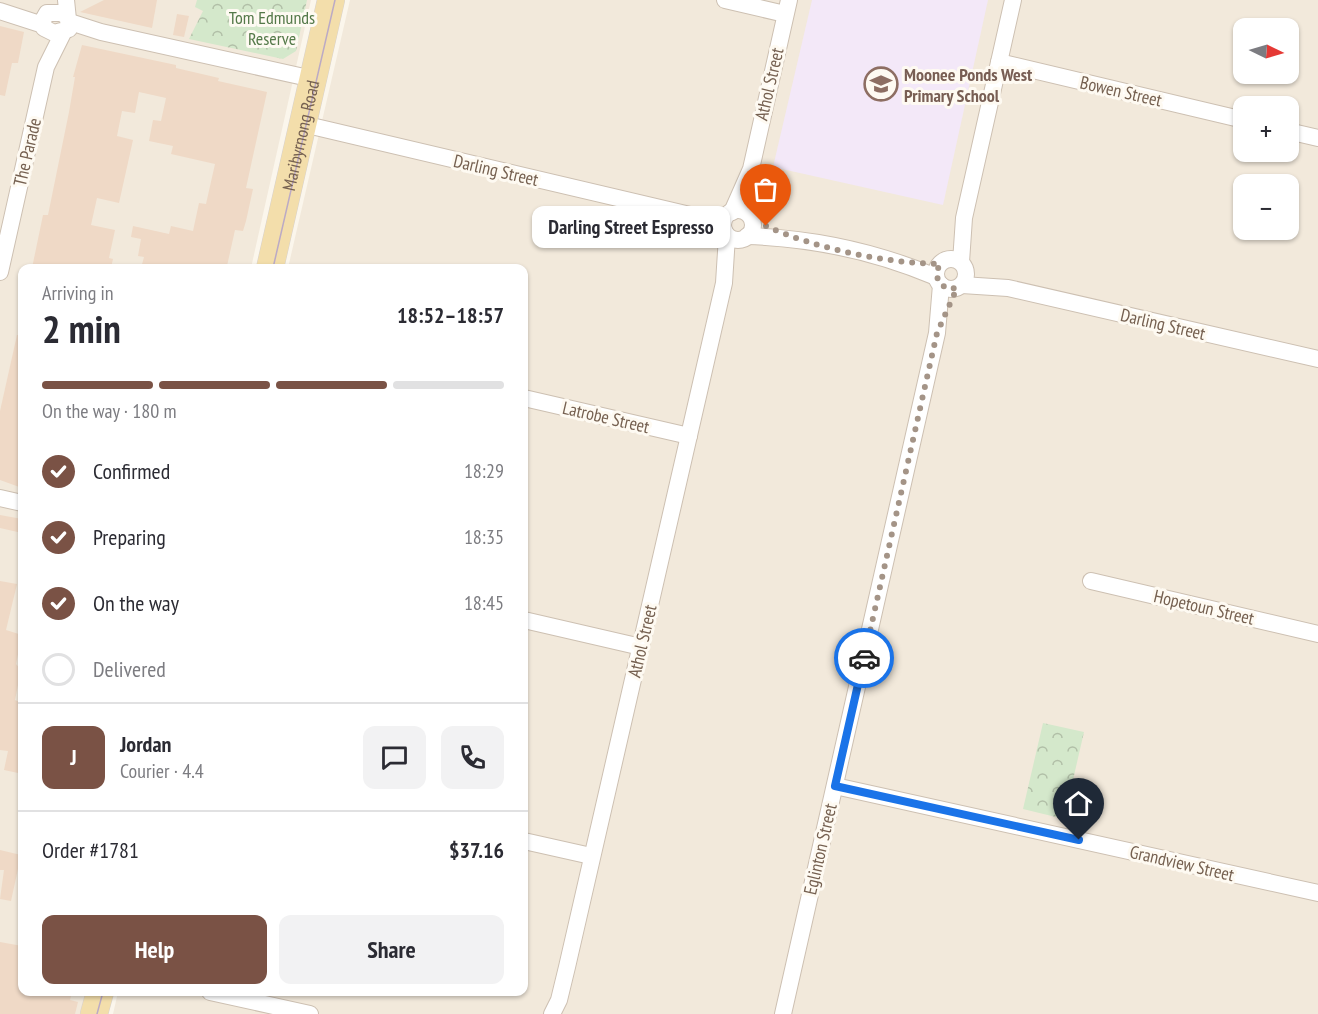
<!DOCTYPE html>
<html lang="en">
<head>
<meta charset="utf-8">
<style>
  :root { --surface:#fff; --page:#f2f2f3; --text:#2b2b33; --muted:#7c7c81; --line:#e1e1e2; --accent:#7a5245 }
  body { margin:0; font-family:"PT Sans Narrow",sans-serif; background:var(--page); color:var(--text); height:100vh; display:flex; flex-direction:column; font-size:22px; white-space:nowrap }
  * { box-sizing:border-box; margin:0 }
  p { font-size:20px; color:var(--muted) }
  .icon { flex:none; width:33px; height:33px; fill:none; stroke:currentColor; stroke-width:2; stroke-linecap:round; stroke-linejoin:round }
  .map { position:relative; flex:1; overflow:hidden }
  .side { position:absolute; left:18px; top:264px; width:510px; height:732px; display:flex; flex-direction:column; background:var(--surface); border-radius:12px; box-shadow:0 2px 4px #0004 }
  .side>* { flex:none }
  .needle { width:39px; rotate:95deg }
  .tools { position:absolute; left:1233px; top:18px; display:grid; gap:12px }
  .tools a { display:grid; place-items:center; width:66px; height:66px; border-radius:12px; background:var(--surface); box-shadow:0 2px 4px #0004; font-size:30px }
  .pin { position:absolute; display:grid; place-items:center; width:51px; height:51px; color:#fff; margin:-62px -26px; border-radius:50% 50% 50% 0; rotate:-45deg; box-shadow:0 0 6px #0007 }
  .pin .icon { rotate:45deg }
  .courier { position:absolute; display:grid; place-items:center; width:60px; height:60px; margin:-30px; border:4px solid #1a73e8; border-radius:50%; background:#fff; color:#222; box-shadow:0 2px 8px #0007 }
  .bubble { position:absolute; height:42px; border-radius:12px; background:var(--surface); box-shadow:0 2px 4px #0004; font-size:20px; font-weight:700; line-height:42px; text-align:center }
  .summary em { font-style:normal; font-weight:700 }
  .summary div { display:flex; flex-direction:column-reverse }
  .summary { display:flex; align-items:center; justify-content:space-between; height:102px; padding:0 24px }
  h1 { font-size:39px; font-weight:700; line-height:45px }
  .bar { display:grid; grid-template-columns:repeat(4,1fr); gap:9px 6px; align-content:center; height:72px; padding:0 24px }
  .bar i { height:8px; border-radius:4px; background:var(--line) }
  .bar .on { background:var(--accent) }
  .bar p { grid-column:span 4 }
  .line { display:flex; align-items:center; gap:15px; padding:0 24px; border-top:2px solid var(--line) }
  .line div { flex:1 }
  .round { display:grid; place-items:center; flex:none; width:63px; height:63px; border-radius:12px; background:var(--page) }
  ol { padding:0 24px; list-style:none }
  li { display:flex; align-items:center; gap:18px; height:66px }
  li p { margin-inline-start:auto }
  li .icon { padding:6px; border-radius:50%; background:var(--accent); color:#fff; stroke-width:4 }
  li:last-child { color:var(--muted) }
  li i { width:33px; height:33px; border:3px solid var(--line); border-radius:50% }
  .primary-button { display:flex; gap:12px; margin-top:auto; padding:12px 24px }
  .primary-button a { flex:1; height:69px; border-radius:12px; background:var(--accent); color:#fff; font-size:24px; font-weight:700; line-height:69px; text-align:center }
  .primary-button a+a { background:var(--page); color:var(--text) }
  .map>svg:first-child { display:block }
  .residential { fill:#f2e9db; fill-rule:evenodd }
  .education { fill:#f3e8f8 }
  .park { fill:url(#park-crowns) }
  .building { fill:#efd9c6 }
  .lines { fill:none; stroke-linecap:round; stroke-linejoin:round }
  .street-casing { stroke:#cdc0b2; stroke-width:18 }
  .primary-casing { stroke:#d8d2ce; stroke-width:28 }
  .street { stroke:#fff; stroke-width:16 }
  .primary { stroke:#f3deab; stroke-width:27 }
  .tram { stroke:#bbaac5; stroke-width:1.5 }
  .done { stroke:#a49487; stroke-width:6; stroke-dasharray:0 10.8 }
  .route { stroke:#1a73e8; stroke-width:8 }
  .labels { text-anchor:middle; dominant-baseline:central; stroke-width:6; stroke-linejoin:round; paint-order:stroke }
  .park-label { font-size:18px; fill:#547949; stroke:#fefaf2 }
  .education-label { font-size:18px; font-weight:bold; fill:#785e54; stroke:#fefaf2; text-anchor:start }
  .street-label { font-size:18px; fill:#756050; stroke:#fefaf2 }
</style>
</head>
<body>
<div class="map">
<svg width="1318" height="1014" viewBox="0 0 1318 1014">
  <defs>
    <pattern id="park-crowns" width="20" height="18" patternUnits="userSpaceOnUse" patternTransform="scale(1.5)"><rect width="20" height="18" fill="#d4e8cb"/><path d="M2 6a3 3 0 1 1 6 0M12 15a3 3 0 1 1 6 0" fill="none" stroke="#b1bfa7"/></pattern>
  </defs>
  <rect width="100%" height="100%" fill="#fbf6ec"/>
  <g class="residential">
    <path d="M 0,0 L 311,0 L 251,268 L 22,268 L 22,992 L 89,992 L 84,1014 L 0,1014 Z"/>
    <path d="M 350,0 L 1318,0 L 1318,1014 L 113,1014 L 118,992 L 524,992 L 524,268 L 288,268 ZM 1244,28 L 1288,28 L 1288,74 L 1244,74 ZM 1244,106 L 1288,106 L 1288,152 L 1244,152 ZM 1244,184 L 1288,184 L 1288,230 L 1244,230 Z"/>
  </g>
  <path class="education" d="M 812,0 L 988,0 L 943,205 L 773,167 Z"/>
  <g class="park">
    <path d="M 197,0 L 307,0 L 296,51 L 283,59 L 189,39 L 203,11 L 195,7 Z"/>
    <path d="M 1043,723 L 1084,732 L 1064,819 L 1023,809 Z"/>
  </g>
  <g class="building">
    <path d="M 104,0 L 157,0 L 152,28 L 80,12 Z"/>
    <path d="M 177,14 L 189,16 L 184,37 L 173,35 Z"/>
    <path d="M 0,26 L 24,32 L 18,63 L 12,63 L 5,96 L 0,95 Z"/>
    <path d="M 82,45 L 176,65 L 176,68 L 219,78 L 218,81 L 267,92 L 246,188 L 253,189 L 246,221 L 243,231 L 235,230 L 227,266 L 219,264 L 219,268 L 141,268 L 144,257 L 138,256 L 141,239 L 131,237 L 133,226 L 169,234 L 171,226 L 193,231 L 199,203 L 206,204 L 215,164 L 171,154 L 173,146 L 149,141 L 153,120 L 161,121 L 166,98 L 139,92 L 135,113 L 122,111 L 117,136 L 133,140 L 119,203 L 97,198 L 91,225 L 115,230 L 109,258 L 113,259 L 111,268 L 32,268 L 43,215 L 48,215 L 69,112 L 75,77 L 73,77 Z"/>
    <path d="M 17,335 L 22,335 L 22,488 L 0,480 L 0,411 Z"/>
    <path d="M 0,515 L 22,519 L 22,533 L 0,528 Z"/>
    <path d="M 0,581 L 17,584 L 6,630 L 22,635 L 16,664 L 21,670 L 15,700 L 22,703 L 22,752 L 18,773 L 4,770 L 8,751 L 0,750 Z"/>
    <path d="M 0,850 L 21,855 L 11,901 L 0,899 L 4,870 L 0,870 Z"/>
    <path d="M 0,942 L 22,946 L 22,992 L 72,992 L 70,1000 L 78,1002 L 75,1014 L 0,1014 Z"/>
  </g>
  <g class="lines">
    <defs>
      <g id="street">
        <path d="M 66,0 L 69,29 L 54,33 L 44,28 L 43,20 L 47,13 L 61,13 L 67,16"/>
        <path d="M 725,0 L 785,14"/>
        <path d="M 0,11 L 43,25"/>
        <path d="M 70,22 L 101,32 L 313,79"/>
        <path d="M 999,62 L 1244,120"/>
        <path d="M 303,124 L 690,215 L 725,232"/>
        <path d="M 1288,131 L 1318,138"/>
        <circle cx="738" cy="225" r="15"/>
        <path d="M 732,212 L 751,169 L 789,0"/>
        <path d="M 747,236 C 811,238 877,252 936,277"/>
        <circle cx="951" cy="274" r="15"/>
        <path d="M 961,262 L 964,218 L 1013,0"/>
        <path d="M 0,272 L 46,67 L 63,33"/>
        <path d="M 962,285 L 1008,288 L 1318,359"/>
        <path d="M 524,398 L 689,436"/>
        <path d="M 0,498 L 22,503"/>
        <path d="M 1091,581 L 1318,634"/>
        <path d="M 524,620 L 641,647"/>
        <path d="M 835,786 L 1318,893"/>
        <path d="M 524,841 L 591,856"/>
        <path d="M 210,992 L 310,1014"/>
        <path d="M 552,1014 L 559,1000 L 567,967 L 724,283 L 727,236"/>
        <path d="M 783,1014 L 937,333 L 941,285"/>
      </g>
      <g id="primary">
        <path id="s1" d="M 270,268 L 331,0"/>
        <path d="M 94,1014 L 100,992"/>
      </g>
    </defs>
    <use href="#street" class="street-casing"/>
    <use href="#primary" class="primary-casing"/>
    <use href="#street" class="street"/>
    <use href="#primary" class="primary"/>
    <g class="tram">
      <path d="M 273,268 L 335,0"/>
      <path d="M 97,1014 L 103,992"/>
    </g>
  </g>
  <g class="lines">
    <path class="done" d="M 766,226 C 817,249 885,263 940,264 L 936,273 L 939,283 L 948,289 L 957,288 L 937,333 L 864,658"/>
    <path class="route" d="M 864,658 L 835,786 L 1079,840"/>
  </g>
  <defs>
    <symbol id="school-ring" viewBox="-11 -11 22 22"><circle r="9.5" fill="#fefaf2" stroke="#8d6e63" stroke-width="1.5"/><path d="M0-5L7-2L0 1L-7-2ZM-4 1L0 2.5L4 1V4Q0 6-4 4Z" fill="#8d6e63"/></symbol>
  </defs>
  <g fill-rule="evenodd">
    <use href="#school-ring" x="862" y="65" width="38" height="38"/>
  </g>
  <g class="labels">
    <g class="park-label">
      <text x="272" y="17">Tom Edmunds<tspan x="272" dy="21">Reserve</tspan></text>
    </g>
    <g class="education-label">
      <text x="904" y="74">Moonee Ponds West<tspan x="904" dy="21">Primary School</tspan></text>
    </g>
    <g class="street-label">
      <text transform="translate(769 84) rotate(-77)">Athol Street</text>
      <text transform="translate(1121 91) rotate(13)">Bowen Street</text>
      <text stroke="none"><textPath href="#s1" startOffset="136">Maribyrnong Road</textPath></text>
      <text transform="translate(27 152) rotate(-77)">The Parade</text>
      <text transform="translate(496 170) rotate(13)">Darling Street</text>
      <text transform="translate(1163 324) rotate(13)">Darling Street</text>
      <text transform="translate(606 417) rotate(13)">Latrobe Street</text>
      <text transform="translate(1204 607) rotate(13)">Hopetoun Street</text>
      <text transform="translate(642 641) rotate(-77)">Athol Street</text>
      <text transform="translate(820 849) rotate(-77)">Eglinton Street</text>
      <text transform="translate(1182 863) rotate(13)">Grandview Street</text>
    </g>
  </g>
</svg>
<div class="tools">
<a><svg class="needle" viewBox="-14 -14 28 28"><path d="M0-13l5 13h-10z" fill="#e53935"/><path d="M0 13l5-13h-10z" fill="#7c7c81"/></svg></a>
<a>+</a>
<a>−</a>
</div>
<div class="pin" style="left:766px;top:226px;background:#ea580c"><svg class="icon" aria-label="bag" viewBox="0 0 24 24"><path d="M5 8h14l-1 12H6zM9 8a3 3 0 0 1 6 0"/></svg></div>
<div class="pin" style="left:1079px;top:840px;background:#1f2937"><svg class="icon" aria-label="home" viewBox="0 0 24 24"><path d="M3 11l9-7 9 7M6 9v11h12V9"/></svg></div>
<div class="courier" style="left:864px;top:658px"><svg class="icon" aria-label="car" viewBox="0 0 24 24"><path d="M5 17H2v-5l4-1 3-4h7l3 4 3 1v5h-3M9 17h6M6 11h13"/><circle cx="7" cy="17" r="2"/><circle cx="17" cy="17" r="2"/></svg></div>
<div class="bubble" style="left:532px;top:206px;width:198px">Darling Street Espresso</div>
<section class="side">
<div class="summary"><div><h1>2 min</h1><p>Arriving in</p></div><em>18:52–18:57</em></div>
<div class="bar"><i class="on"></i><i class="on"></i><i class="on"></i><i></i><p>On the way · 180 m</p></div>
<ol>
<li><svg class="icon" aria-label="check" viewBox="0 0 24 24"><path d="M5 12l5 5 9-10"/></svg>Confirmed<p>18:29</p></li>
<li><svg class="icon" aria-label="check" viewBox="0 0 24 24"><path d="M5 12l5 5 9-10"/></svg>Preparing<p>18:35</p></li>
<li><svg class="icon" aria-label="check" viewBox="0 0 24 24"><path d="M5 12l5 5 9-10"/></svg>On the way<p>18:45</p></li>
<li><i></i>Delivered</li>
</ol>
<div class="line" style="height:108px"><b class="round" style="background:var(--accent);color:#fff">J</b><div><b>Jordan</b><p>Courier · 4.4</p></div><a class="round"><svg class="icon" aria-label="chat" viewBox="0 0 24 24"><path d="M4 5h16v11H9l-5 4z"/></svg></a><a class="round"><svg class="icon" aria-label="phone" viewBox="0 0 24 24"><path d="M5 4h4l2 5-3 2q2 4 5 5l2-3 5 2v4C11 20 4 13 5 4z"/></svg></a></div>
<div class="line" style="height:78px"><div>Order #1781</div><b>$37.16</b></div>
<div class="primary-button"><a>Help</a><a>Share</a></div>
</section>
</div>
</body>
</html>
